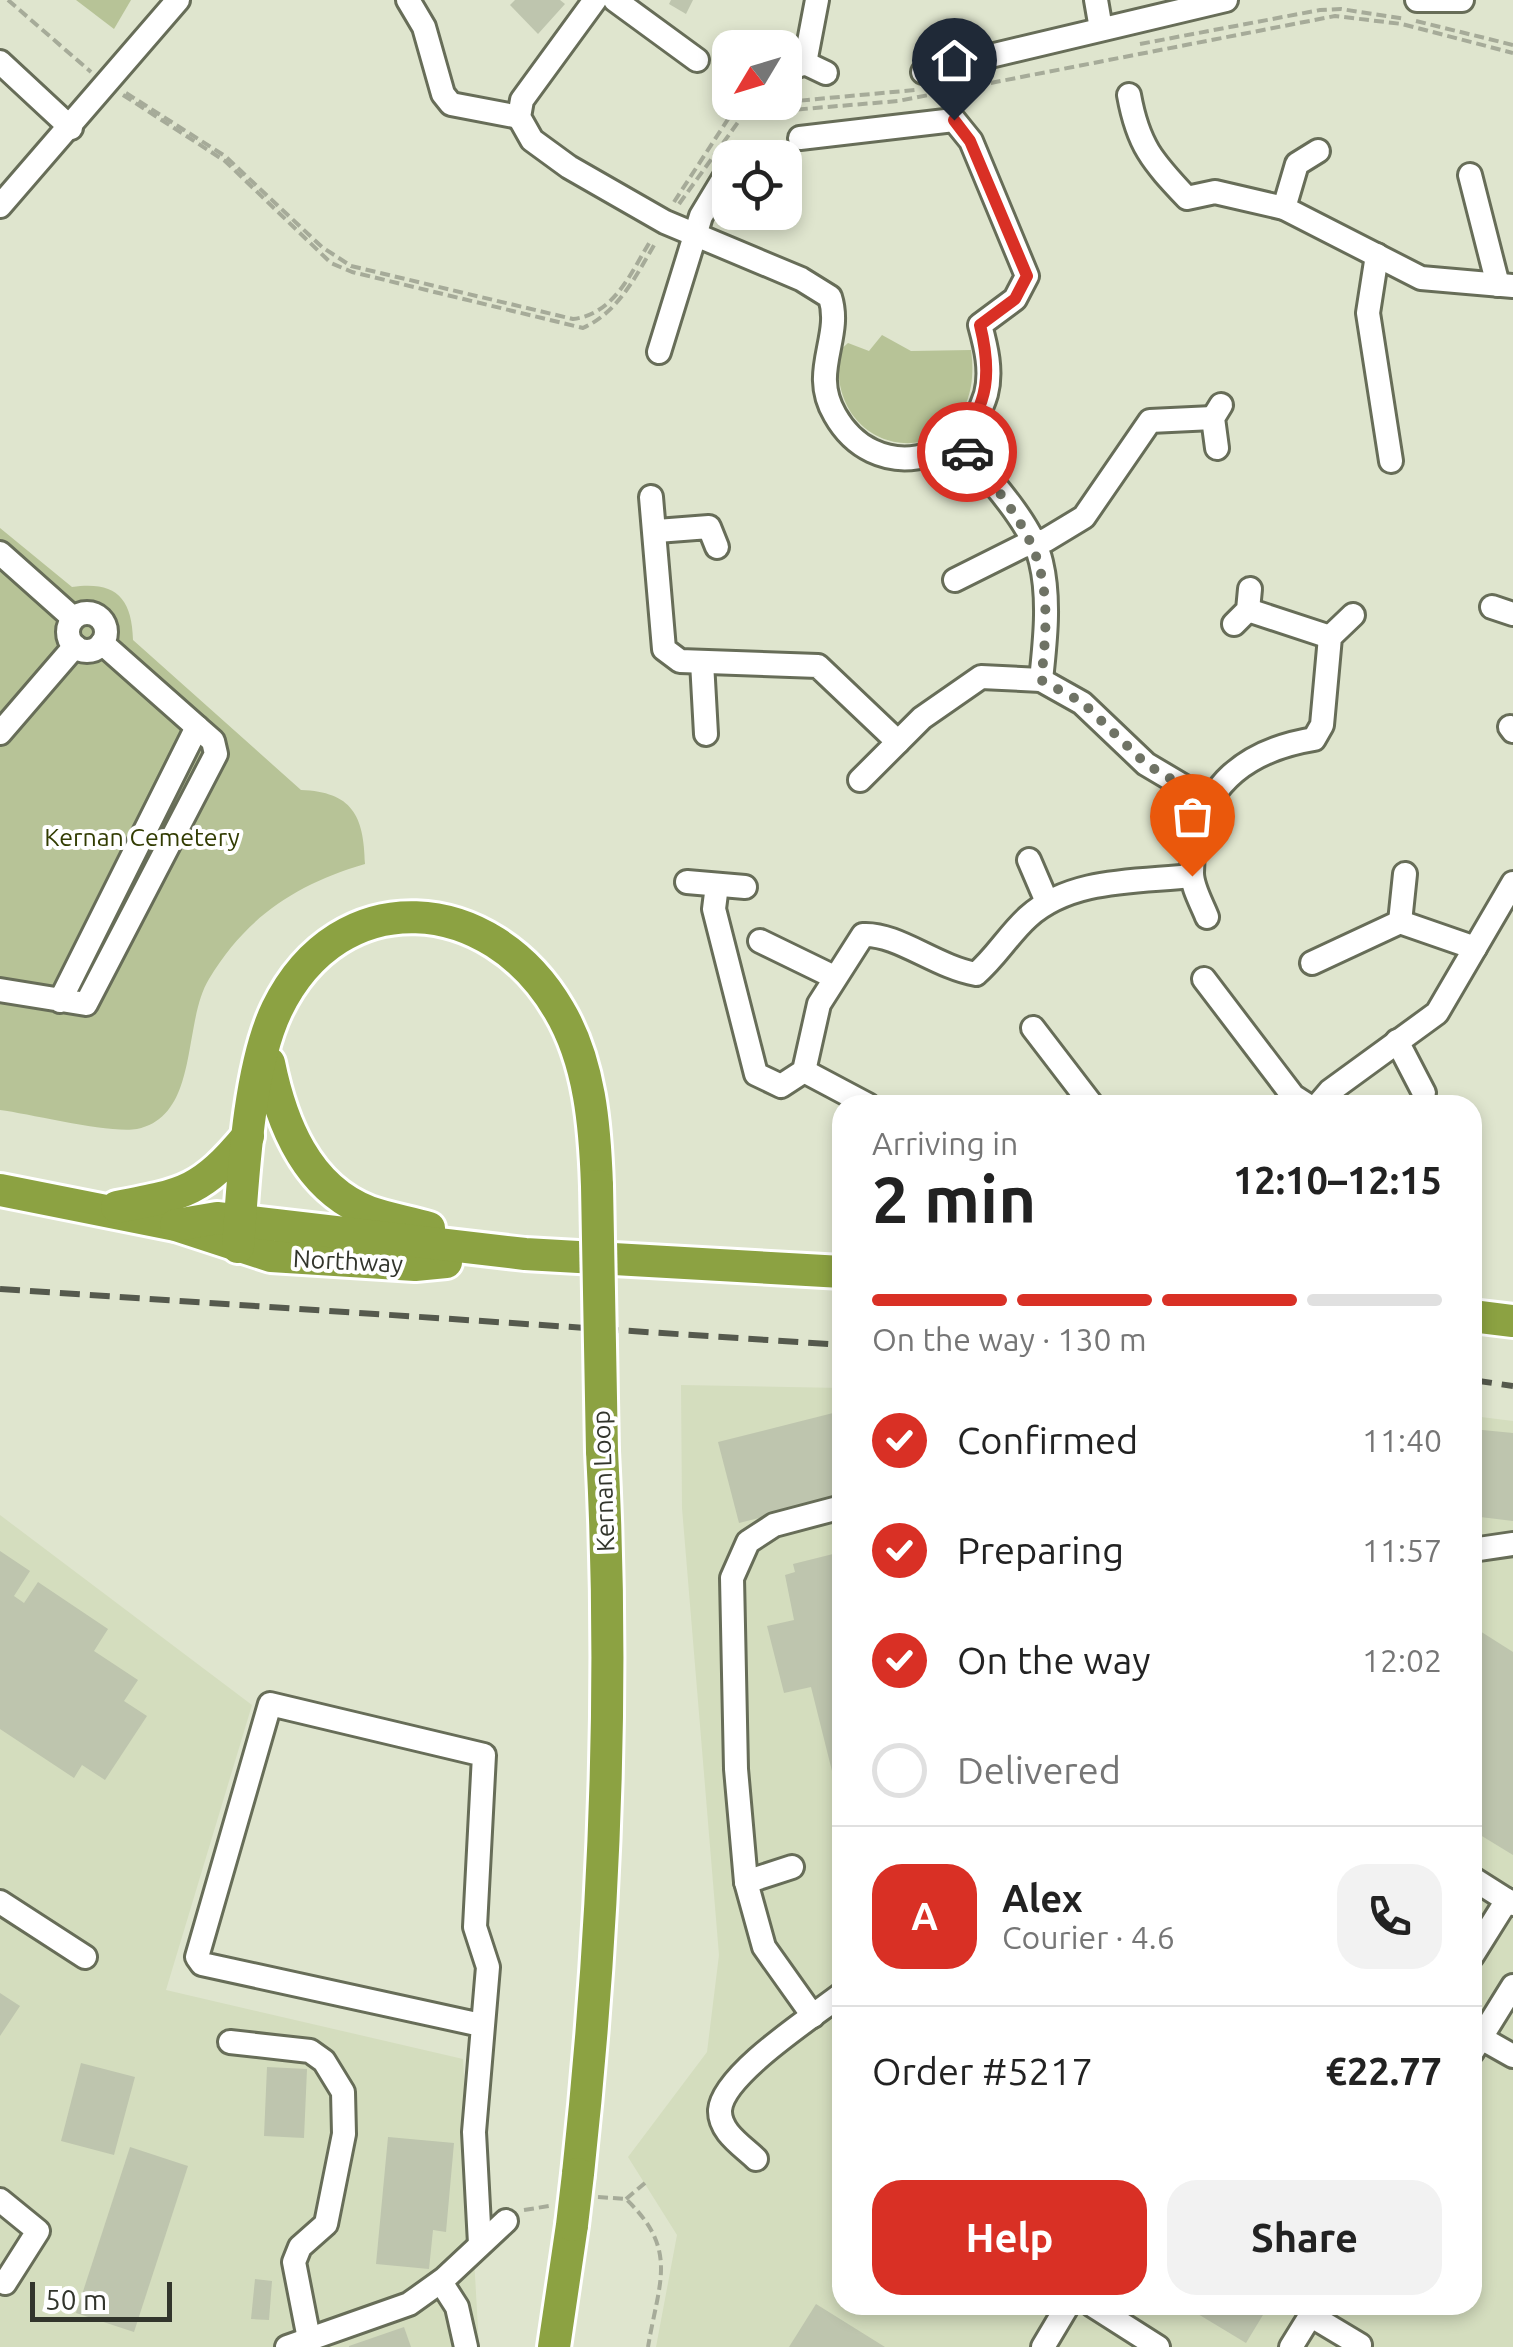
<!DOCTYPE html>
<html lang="en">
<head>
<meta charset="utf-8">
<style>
  :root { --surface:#fff; --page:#f2f2f2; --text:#222; --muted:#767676; --line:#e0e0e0; --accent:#d93025 }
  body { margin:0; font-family:Ubuntu,sans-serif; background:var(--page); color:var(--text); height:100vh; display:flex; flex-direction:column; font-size:38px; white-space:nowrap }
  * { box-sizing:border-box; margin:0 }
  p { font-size:32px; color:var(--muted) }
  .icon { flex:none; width:55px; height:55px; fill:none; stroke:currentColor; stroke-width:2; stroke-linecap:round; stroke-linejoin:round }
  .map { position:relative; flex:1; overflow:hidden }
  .details { position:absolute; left:832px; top:1095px; width:650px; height:1220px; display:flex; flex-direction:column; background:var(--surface); border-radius:30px; box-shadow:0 5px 15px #0003 }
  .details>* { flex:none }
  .needle { width:65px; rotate:232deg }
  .controls { position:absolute; left:712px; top:30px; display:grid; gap:20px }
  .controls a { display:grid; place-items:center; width:90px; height:90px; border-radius:20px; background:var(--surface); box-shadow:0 5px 15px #0003; font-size:50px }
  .scale { position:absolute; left:30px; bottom:25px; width:142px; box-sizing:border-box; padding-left:10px; border:5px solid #32352c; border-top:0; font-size:28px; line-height:35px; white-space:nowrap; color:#32352c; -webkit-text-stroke:8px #fff; paint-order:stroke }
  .pin { position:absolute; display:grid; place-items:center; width:85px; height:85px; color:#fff; margin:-102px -42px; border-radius:50% 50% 50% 0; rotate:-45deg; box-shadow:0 0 10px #0007 }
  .pin .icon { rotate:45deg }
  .courier { position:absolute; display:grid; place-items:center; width:100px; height:100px; margin:-50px; border:8px solid #d93025; border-radius:50%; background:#fff; color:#222; box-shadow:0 2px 12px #0007 }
  .overview em { font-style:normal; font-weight:700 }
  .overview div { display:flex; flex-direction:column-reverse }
  .overview { display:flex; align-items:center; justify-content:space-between; height:170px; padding:0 40px }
  h1 { font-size:65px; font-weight:700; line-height:75px }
  .bar { display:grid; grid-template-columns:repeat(4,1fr); gap:15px 10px; align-content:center; height:120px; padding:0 40px }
  .bar i { height:12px; border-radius:8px; background:var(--line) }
  .bar .active { background:var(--accent) }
  .bar p { grid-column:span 4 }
  .line { display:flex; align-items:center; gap:25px; padding:0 40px; border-top:2px solid var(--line) }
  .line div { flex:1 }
  .round { display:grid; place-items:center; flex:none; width:105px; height:105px; border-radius:30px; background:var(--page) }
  ol { padding:0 40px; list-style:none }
  li { display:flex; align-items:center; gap:30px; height:110px }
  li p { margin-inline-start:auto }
  li .icon { padding:10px; border-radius:50%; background:var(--accent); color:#fff; stroke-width:4 }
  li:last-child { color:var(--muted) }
  li i { width:55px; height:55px; border:5px solid var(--line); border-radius:50% }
  .cta { display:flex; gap:20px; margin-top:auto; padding:20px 40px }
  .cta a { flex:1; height:115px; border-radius:30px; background:var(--accent); color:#fff; font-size:40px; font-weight:700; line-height:115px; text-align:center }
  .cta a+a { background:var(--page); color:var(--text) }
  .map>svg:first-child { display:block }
  .built { fill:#d4ddbe }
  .green { fill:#b7c397 }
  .building { fill:#bec5ae }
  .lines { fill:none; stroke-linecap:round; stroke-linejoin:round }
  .minor-casing { stroke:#676d58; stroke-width:28 }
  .highway-casing { stroke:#fff; stroke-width:38 }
  .path { stroke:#a6ab99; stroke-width:4; stroke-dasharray:10 5; stroke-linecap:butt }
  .minor { stroke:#fff; stroke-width:22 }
  .highway { stroke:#8ca242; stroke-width:32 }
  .rail { stroke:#55594d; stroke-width:6; stroke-dasharray:20 10; stroke-linecap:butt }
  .highway-bridge-casing { stroke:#fff; stroke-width:38; stroke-linecap:butt }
  .highway-bridge { stroke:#8ca242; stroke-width:32 }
  .done { stroke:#6f7365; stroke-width:10; stroke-dasharray:0 18 }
  .route { stroke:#d93025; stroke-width:12 }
  .labels { text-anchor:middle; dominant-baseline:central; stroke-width:8; stroke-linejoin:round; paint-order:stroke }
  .park-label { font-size:25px; fill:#323c02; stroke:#fff }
  .street-label { font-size:25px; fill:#32352c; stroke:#fff }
</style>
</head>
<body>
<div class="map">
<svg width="1513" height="2347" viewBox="0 0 1513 2347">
  <rect width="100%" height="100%" fill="#dfe5ce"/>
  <g class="built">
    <path d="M 681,1385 L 842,1388 L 842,2305 L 1472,2305 L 1473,1416 L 1513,1421 L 1513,2347 L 656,2347 L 677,2235 L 628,2157 L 707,2052 L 719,1955 L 682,1508 Z"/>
    <path d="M 0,1515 L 252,1705 L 166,1990 L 463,2059 L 479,2347 L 0,2347 Z"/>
  </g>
  <g class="green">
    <path d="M 76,0 L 131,0 L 114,29 Z"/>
    <path d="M 882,335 L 911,351 L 971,350 C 989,477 825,471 839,351 L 848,343 L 869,351 Z"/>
    <path d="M 0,528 L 72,587 C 115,581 132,597 133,640 L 301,790 C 352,792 364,815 365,864 C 297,884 247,916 209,979 C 182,1023 200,1116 137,1129 C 111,1134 31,1114 0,1110 Z"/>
  </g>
  <g class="building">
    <path d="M 515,0 L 560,0 L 565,4 L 538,34 L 510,5 Z"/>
    <path d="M 671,0 L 693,0 L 686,14 L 669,4 Z"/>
    <path d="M 754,38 L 754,48 L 730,48 L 730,57 L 725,55 L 732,39 Z"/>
    <path d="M 833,1413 L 842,1453 L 842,1497 L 739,1523 L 718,1442 Z"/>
    <path d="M 1472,1429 L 1513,1433 L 1513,1521 L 1472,1516 Z"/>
    <path d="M 0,1551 L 30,1571 L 14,1596 L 24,1603 L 38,1582 L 108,1629 L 94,1651 L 138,1680 L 124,1701 L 147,1716 L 105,1780 L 82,1765 L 74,1778 L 0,1729 Z"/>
    <path d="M 837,1553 L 842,1571 L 841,1807 L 811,1687 L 784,1693 L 767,1626 L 794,1620 L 785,1575 L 795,1572 L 793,1564 Z"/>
    <path d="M 1472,1626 L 1513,1652 L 1513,1855 L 1472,1830 Z"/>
    <path d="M 0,1993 L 20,2006 L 0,2036 Z"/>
    <path d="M 81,2063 L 135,2077 L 114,2155 L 61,2141 Z"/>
    <path d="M 267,2067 L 307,2069 L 304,2138 L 264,2136 Z"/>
    <path d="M 388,2137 L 454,2143 L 446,2232 L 433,2230 L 429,2269 L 376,2264 Z"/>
    <path d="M 130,2147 L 188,2166 L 134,2332 L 76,2313 Z"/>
    <path d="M 255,2279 L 272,2281 L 269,2320 L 251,2319 Z"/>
    <path d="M 816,2304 L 885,2347 L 789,2347 Z"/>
    <path d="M 1183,2305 L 1269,2305 L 1246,2343 Z"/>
    <path d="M 404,2327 L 411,2347 L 349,2347 L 349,2346 Z"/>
  </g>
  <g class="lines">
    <defs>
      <g id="minor">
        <path d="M 408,0 L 424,27 L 443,94 L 451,104 L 519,117"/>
        <path d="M 595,0 L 522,100 L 519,117 L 532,140 L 569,167 L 665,222 L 801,279 L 830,297 C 843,338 809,371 835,415 C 874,484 965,466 986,394 C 992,371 986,347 980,325 L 1015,299 L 1027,276 L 971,141 L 954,120 L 800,138"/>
        <path d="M 615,0 L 697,60"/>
        <path d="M 1096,0 L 1101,29"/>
        <path d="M 1417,0 L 1462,0"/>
        <path d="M 0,62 L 71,128"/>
        <path d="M 805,63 L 817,0"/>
        <path d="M 787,70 L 805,63 L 826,73"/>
        <path d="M 923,72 L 1226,0"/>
        <path d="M 1129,95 C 1138,145 1152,161 1187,198 L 1215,192 L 1284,208 L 1421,278 L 1513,286"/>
        <path d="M 1470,175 L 1498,285"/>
        <path d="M 0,206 L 178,0"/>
        <path d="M 1284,208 L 1297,164 L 1318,151"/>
        <path d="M 1377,255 L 1368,313 L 1391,461"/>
        <path d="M 659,352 L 701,216 L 730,168"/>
        <path d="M 957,440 C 983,472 1032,522 1041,562 C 1050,599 1045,643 1041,680"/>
        <path d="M 1217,448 L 1213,418 L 1221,405"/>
        <path d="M 651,497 L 664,649 L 680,661 L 818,666 L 898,742"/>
        <path d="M 657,531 L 709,527 L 717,547"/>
        <path d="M 0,553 L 73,618"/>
        <path d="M 955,580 L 1023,546 L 1046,540 L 1084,517 L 1150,421 L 1213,418"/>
        <path d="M 1492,607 L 1513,614"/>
        <path d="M 1248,610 L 1330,637"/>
        <circle cx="87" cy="632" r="19"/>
        <path d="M 1234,624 L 1248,610 L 1250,589"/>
        <path d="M 102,643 L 197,727"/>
        <path d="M 702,662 L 706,734"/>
        <path d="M 1510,727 L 1513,731"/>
        <path d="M 0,733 L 75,646"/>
        <path d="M 860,780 L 922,718 L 981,677 L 1041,680 L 1082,703 L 1146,764 L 1210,802"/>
        <path d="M 1029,860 L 1047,902"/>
        <path d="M 687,882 L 745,887"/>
        <path d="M 717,885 L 714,909 L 756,1074 L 781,1086 L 804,1071 L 819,1004 L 863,935 C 897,933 936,967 976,974 C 996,957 1009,934 1028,917 C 1071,878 1137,882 1192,876"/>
        <path d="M 1207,917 C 1202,904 1192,887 1192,873 C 1193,793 1240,751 1314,739 L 1322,725 L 1330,637 L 1353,615"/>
        <path d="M 1400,922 L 1405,874"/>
        <path d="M 760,941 L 834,977"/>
        <path d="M 1312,963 L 1400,922 L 1475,948"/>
        <path d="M 1204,979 L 1293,1096 L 1307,1105"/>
        <path d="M 0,990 L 86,1004 L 216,754 L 213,741 L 197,727 L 60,1001"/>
        <path d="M 1033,1028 L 1092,1105"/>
        <path d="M 1397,1041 L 1424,1093"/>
        <path d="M 804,1071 L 868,1105"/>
        <path d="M 1318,1105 L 1330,1091 L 1437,1013 L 1513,883"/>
        <path d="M 1472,1550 L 1513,1544"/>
        <path d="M 1472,1878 L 1513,1904"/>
        <path d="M 746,1882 L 792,1867"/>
        <path d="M 0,1902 L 85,1957"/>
        <path d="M 1472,1956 L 1507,1900"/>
        <path d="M 813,2016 L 764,1947 L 746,1882 L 736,1769 L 732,1578 L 748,1542 L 774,1525 L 842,1507"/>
        <path d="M 1481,2038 L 1513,2056"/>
        <path d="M 230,2042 L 310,2051 L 324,2061 L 343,2092 L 344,2134 L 326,2224 L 300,2247 L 294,2262 L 309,2339"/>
        <path d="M 1472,2052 L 1513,1986"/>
        <path d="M 756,2159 C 743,2146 719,2132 720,2110 C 723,2074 814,2016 842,1994"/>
        <path d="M 0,2200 L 38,2231 L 5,2283"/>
        <path d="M 480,2244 L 474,2132 L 488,1967 L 475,1927 L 484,1755 L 270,1704 L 197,1957 L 202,1964 L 481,2025"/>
        <path d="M 441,2282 L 457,2307 L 466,2347"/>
        <path d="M 1092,2305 L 1158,2347"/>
        <path d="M 1310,2315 L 1360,2345"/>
        <path d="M 287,2347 L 409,2304 L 444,2279 L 506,2221"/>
        <path d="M 1043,2347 L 1068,2305"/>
        <path d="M 1291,2347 L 1317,2305"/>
      </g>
      <g id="highway">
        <path d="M 269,1063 C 281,1122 306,1188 369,1212 C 388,1219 410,1222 429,1228"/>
        <path d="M 0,1190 L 176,1225 L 271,1256 L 415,1265 L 446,1262"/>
        <path d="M 117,1207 C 186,1194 202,1191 248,1136"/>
        <path d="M 176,1225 L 217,1218 L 525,1254 L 842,1272"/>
        <path d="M 238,1247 C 243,1180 248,1069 277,1009 C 340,880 491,893 559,1010 C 590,1062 595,1127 597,1186"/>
        <path d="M 1472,1316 L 1513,1321"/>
        <path d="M 578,2174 C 604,1934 615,1692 602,1451"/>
        <path d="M 554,2347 L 572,2225"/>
      </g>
    </defs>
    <use href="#minor" class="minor-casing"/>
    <use href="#highway" class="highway-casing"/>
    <g class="path">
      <path d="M 8,0 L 91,72"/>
      <path d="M 1416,21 L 1513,45"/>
      <path d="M 1140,44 L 1320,10 L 1341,9 L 1406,19"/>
      <path d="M 126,93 L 225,156 L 322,247 L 351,266 L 573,319 C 615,314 631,272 651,240"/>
      <path d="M 123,95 L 225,161 L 331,263 L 352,272 L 583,328 C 620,311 636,275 656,242"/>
      <path d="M 785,102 L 915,90"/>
      <path d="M 674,202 L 732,113 L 775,102"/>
      <path d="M 679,204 L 744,114 L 898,101 L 1335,16 L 1402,24 L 1513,53"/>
      <path d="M 598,2197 L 626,2199 C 679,2250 659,2281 648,2347"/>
      <path d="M 626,2199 L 645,2183"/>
      <path d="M 524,2210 L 549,2206"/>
    </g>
    <use href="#minor" class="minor"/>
    <use href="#highway" class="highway"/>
    <g class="rail">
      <path d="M 0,1289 L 842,1345"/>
      <path d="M 1472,1380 L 1513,1386"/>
    </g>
    <defs>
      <g id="highway-bridge">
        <path d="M 597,1186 L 602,1451"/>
        <path d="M 572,2225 L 578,2174"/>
      </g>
    </defs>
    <use href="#highway-bridge" class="highway-bridge-casing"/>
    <use href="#highway-bridge" class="highway-bridge"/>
  </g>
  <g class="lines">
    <path class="done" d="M 967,452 C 1038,538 1055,567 1041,680 L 1082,702 L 1146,764 L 1210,802 L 1202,817 L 1192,876"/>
    <path class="route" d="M 954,120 L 970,141 L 1027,276 L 1015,299 L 980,325 C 991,370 990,406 957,440 L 967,452"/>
  </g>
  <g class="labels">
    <g class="park-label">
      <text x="142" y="837">Kernan Cemetery</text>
    </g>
    <g class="street-label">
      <text transform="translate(348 1261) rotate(3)">Northway</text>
      <text transform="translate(603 1481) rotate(-92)">Kernan Loop</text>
    </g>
  </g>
</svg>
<div class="controls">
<a><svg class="needle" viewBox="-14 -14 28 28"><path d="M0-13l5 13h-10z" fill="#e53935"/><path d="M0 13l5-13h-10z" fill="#767676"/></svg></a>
<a><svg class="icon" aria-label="locate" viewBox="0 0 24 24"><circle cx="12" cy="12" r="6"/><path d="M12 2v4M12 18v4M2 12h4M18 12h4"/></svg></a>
</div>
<div class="scale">50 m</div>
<div class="pin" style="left:1192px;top:876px;background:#ea580c"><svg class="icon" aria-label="bag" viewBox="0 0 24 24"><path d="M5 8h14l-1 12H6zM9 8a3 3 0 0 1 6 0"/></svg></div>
<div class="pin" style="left:954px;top:120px;background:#1f2937"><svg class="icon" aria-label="home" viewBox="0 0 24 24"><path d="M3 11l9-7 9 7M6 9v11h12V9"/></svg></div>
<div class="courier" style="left:967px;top:452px"><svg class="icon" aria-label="car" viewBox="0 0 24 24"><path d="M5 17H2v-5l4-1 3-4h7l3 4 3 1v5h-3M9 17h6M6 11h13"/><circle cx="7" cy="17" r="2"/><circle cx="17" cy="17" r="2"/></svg></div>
<section class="details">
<div class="overview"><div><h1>2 min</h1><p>Arriving in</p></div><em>12:10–12:15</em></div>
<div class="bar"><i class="active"></i><i class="active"></i><i class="active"></i><i></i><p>On the way · 130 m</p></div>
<ol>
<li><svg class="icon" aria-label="check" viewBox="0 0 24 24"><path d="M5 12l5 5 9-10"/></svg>Confirmed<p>11:40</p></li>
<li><svg class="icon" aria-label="check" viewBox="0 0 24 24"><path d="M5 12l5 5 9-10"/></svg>Preparing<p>11:57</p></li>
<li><svg class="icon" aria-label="check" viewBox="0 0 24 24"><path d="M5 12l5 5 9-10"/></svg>On the way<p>12:02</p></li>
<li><i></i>Delivered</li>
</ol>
<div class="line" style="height:180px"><b class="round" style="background:var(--accent);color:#fff">A</b><div><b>Alex</b><p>Courier · 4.6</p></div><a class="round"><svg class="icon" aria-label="phone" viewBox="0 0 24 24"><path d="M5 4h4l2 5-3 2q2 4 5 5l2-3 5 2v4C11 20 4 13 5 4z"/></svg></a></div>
<div class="line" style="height:130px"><div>Order #5217</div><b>€22.77</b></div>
<div class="cta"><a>Help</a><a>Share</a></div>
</section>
</div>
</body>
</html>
